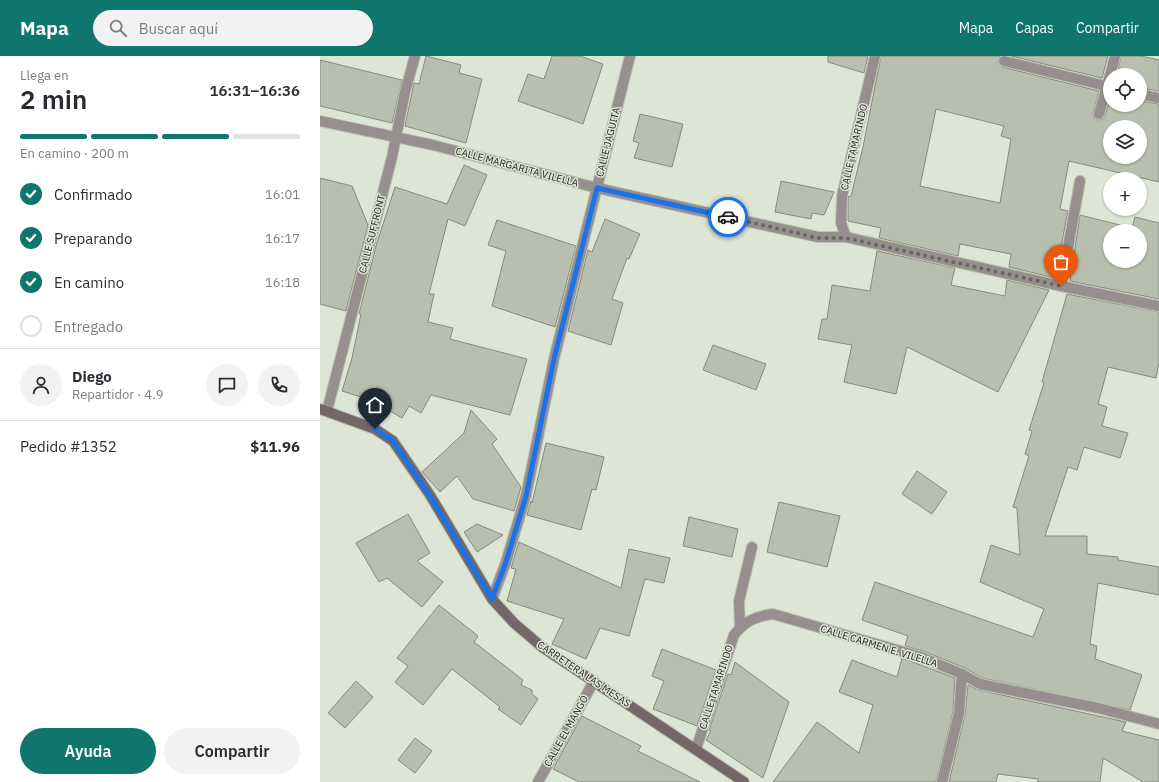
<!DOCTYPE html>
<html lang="es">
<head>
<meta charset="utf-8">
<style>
  :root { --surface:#fff; --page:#f2f2f3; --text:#2b2b33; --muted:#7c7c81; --line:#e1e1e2; --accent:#0f766e }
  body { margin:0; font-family:"IBM Plex Sans",sans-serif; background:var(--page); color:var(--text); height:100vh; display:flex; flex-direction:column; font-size:15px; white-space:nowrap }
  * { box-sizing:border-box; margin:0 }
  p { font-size:13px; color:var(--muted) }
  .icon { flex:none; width:22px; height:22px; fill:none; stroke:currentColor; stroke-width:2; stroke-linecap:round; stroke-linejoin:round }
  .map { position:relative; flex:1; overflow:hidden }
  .side { display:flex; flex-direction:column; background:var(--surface); width:320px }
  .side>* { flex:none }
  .controls { position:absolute; left:783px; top:12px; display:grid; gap:8px }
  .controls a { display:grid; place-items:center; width:44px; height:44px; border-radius:50%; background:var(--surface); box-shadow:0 1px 3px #0004; font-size:20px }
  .pin { position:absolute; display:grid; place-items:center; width:34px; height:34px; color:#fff; margin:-41px -17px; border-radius:50% 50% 50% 0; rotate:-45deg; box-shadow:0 0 4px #0007 }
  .pin .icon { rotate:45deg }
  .courier { position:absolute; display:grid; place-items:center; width:40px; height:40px; margin:-20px; border:3px solid #1a73e8; border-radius:50%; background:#fff; color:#222; box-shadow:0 1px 5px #0007 }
  .headline em { font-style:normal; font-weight:600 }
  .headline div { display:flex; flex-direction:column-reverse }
  .headline { display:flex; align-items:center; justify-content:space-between; height:68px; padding:0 20px }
  h1 { font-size:26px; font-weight:600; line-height:30px }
  .bar { display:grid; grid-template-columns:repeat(4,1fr); gap:6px 4px; align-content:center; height:48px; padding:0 20px }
  .bar i { height:5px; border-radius:3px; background:var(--line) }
  .bar .current { background:var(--accent) }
  .bar p { grid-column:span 4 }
  .line { display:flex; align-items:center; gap:10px; padding:0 20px; border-top:1px solid var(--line) }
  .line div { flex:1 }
  .round { display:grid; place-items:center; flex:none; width:42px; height:42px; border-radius:21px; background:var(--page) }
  ol { padding:0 20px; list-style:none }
  li { display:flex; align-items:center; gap:12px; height:44px }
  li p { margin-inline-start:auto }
  li .icon { padding:4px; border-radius:50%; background:var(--accent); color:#fff; stroke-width:4 }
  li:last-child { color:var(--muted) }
  li i { width:22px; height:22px; border:2px solid var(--line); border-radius:50% }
  .cta { display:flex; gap:8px; margin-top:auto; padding:8px 20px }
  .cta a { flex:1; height:46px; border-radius:24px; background:var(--accent); color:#fff; font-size:16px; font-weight:600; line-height:46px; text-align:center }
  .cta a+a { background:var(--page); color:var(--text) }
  header { display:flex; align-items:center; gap:24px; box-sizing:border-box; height:56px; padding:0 20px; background:var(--accent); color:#fff }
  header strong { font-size:19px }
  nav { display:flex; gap:22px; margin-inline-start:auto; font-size:14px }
  .search { width:280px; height:36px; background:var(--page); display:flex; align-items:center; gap:10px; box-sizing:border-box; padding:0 14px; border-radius:22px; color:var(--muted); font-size:15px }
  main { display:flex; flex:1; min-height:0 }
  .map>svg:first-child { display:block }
  .building { fill:#b8bfae; stroke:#848b7c; fill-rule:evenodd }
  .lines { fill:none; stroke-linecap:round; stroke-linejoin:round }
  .lane-casing { stroke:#bcc3b4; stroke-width:12 }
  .street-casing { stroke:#bcc3b4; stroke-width:12 }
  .secondary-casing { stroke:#bcc3b4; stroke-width:12 }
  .lane { stroke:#978e90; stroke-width:10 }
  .street { stroke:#978e90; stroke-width:10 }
  .secondary { stroke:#74676a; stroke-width:10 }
  .done { stroke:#64695f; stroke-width:4; stroke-dasharray:0 7.2 }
  .route { stroke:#1a73e8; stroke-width:5 }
  .labels { text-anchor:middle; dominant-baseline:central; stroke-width:3; stroke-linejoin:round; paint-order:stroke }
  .street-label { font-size:10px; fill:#232620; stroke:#dde5d4 }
</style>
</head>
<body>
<header>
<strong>Mapa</strong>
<div class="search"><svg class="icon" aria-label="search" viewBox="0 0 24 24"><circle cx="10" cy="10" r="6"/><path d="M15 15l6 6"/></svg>Buscar aquí</div>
<nav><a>Mapa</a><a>Capas</a><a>Compartir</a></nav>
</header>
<main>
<section class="side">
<div class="headline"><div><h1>2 min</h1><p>Llega en</p></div><em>16:31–16:36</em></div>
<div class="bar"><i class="current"></i><i class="current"></i><i class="current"></i><i></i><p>En camino · 200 m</p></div>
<ol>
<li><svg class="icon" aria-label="check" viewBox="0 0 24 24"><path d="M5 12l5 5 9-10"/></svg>Confirmado<p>16:01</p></li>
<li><svg class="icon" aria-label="check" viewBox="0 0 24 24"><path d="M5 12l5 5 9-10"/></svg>Preparando<p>16:17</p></li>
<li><svg class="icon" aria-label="check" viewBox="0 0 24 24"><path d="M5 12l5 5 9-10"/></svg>En camino<p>16:18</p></li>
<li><i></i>Entregado</li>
</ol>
<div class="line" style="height:72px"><a class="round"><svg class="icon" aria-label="person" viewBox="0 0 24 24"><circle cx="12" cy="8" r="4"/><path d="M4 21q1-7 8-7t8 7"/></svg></a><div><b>Diego</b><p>Repartidor · 4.9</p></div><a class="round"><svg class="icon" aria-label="chat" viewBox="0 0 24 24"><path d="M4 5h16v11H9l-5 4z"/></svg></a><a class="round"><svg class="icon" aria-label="phone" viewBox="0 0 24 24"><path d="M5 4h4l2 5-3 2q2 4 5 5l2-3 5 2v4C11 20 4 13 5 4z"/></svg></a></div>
<div class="line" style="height:52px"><div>Pedido #1352</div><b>$11.96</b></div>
<div class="cta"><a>Ayuda</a><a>Compartir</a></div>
</section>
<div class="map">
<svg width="839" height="726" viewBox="0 0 839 726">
  <rect width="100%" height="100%" fill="#dde5d4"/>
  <g class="building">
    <path d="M 106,0 L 141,9 L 139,17 L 162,23 L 146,87 L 85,70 L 94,27 L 99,28 Z"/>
    <path d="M 232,0 L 260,0 L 283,8 L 263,68 L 198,45 L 208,18 L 224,23 Z"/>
    <path d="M 508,0 L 548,0 L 544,17 L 508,6 Z"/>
    <path d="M 561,0 L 680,0 L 678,6 L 682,11 L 779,35 L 773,57 L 774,62 L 778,64 L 783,63 L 785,60 L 790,43 L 790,49 L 820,49 L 820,45 L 839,48 L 839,126 L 749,105 L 740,153 L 748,155 L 735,222 L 689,211 L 691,198 L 640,188 L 638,200 L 559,182 L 561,172 L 528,165 L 528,141 L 531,140 L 543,91 ZM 616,53 L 684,70 L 681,80 L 691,83 L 680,147 L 600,130 ZM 790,71 L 820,71 L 820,101 L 790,101 Z"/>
    <path d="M 691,0 L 788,0 L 782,22 Z"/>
    <path d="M 801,0 L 821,0 L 839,4 L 839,35 L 820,32 L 820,19 L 797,19 Z"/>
    <path d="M 0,4 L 82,24 L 72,67 L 0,50 Z"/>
    <path d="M 320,58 L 363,68 L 352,111 L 314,102 L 319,87 L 313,85 Z"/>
    <path d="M 144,109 L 167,119 L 145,170 L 128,163 L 109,238 L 114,238 L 108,266 L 133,272 L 130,283 L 207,303 L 190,359 L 111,339 L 101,357 L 89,350 L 82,362 L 51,344 L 22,335 L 32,302 L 41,258 L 39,258 L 56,190 L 75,131 L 127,148 Z"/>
    <path d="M 0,122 L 32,130 L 48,169 L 26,255 L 0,248 Z"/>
    <path d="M 461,125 L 514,136 L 504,159 L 492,157 L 491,163 L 455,156 Z"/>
    <path d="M 760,159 L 812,172 L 815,161 L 839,167 L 839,243 L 750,225 ZM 790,175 L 820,175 L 820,205 L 790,205 Z"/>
    <path d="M 285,163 L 320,178 L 309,203 L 307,202 L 292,243 L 303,247 L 291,289 L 248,275 L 268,194 L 272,196 Z"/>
    <path d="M 177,164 L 256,190 L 235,271 L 172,250 L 186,195 L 168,189 Z"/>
    <path d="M 557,195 L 635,212 L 631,229 L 685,240 L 687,224 L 729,234 L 678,336 L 587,291 L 576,338 L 524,326 L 532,289 L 498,283 L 502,263 L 507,263 L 512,229 L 550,235 Z"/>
    <path d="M 747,238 L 839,256 L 839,307 L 836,322 L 788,311 L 778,348 L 787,351 L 782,370 L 808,377 L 800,402 L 764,391 L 757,414 L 748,411 L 725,480 L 767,480 L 767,498 L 798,501 L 798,504 L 839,511 L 839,539 L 778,527 L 770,588 L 777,590 L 775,603 L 822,619 L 810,654 L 662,622 L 645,612 L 603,595 L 585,590 L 588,580 L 542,564 L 555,526 L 713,581 L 724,553 L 660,526 L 671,489 L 700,499 L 697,452 L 693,451 L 709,400 L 705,398 L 712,375 L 709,374 L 724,327 L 722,326 Z"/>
    <path d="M 393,289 L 446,308 L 436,334 L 383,314 Z"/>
    <path d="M 151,354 L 177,383 L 172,388 L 201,431 L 194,455 L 153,443 L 137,420 L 120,436 L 102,416 L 144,377 Z"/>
    <path d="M 226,387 L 284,401 L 276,434 L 272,433 L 261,474 L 207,459 L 211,445 L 212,447 Z"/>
    <path d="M 597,415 L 627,436 L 612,458 L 582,438 Z"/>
    <path d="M 459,446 L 520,460 L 507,511 L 447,496 Z"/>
    <path d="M 88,458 L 110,497 L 97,505 L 123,526 L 102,551 L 67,522 L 59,526 L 36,487 Z"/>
    <path d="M 369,461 L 418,473 L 412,501 L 363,490 Z"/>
    <path d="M 157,468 L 183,479 L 157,496 L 144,476 Z"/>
    <path d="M 199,486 L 301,532 L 309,493 L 350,502 L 344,527 L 325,523 L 309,580 L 280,572 L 266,603 L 232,588 L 244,563 L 187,545 L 196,513 L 191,512 Z"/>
    <path d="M 119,549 L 158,580 L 154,586 L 203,624 L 201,629 L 212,634 L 212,638 L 218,643 L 201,669 L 178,653 L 180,651 L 132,613 L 103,649 L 75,626 L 88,610 L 77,602 Z"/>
    <path d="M 342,593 L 396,614 L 377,670 L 333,653 L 344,625 L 332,620 Z"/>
    <path d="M 582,602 L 635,622 L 633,656 L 616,726 L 453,726 L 497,666 L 539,697 L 553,649 L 519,636 L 532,604 L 577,621 Z"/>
    <path d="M 415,606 L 469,646 L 443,722 L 386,684 L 391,675 L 389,674 L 408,618 L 411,619 Z"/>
    <path d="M 36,625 L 53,641 L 25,672 L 8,657 Z"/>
    <path d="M 648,629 L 659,634 L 806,666 L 802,675 L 839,684 L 839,726 L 823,726 L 783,702 L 780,726 L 718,726 L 718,723 L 678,718 L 676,726 L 629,726 L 645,658 Z"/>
    <path d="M 262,660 L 321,690 L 318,695 L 380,726 L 259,726 L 233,713 Z"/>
    <path d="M 95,682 L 112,695 L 95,717 L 78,704 Z"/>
  </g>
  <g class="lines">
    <defs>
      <g id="lane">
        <path d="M 684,5 L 790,31"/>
        <path d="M 820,38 L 839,42"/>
        <path d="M 779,58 L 790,19"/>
        <path d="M 420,571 L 419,545 L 432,491"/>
      </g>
      <g id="street">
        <path d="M 791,16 L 795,0"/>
        <path d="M 0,65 L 113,89 L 277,132 L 498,181 L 526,181 L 741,230 L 839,250"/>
        <path d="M 526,181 L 521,167 L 522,140 L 555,0"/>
        <path d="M 741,230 L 760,125"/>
        <path d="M 7,355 L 72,101 L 85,36 L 95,0"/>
        <path d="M 172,543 L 186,506 L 206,439 L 234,303 L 310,0"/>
        <path d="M 376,693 L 414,579 C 425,565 436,560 453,558 L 601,601 L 642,618 L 660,628 L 778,652 L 839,668"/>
        <path d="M 218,726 L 274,625"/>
        <path d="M 622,726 L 639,657 L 642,618"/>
      </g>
      <path id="secondary" d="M 0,353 L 55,373 L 73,385 L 110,439 L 172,543 L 194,567 L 222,591 L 424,726"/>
    </defs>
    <use href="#lane" class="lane-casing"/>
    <use href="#street" class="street-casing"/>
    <use href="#secondary" class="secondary-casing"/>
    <use href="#lane" class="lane"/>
    <use href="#street" class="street"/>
    <use href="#secondary" class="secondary"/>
  </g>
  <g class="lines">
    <path class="done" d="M 408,161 L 498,182 L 526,182 L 741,230"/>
    <path class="route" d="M 55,373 L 73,385 L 110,440 L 172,543 L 186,506 L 206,440 L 234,303 L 277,132 L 408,161"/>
  </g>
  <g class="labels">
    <g class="street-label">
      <text transform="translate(288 86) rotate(-76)">CALLE JAGUITA</text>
      <text transform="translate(534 91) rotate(-77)">CALLE TAMARINDO</text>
      <text transform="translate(197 111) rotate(15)">CALLE MARGARITA VILELLA</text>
      <text transform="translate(52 178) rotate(-76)">CALLE SUFFRONT</text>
      <text transform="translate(559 590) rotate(17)">CALLE CARMEN E. VILELLA</text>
      <text transform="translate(264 618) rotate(34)">CARRETERA LAS MESAS</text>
      <text transform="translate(396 631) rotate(-72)">CALLE TAMARINDO</text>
      <text transform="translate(246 675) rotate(-61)">CALLE EL MANGÓ</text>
    </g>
  </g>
</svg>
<div class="controls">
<a><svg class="icon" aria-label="locate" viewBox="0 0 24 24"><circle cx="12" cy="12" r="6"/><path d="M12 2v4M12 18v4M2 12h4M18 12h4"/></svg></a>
<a><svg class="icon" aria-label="layers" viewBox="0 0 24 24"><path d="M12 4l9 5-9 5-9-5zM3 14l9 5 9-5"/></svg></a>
<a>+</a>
<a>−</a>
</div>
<div class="pin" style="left:741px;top:230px;background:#ea580c"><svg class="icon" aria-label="bag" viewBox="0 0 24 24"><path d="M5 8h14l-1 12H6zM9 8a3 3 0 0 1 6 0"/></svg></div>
<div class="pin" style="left:55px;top:373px;background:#1f2937"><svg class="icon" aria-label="home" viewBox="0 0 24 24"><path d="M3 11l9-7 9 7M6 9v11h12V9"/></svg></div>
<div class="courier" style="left:408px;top:161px"><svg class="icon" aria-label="car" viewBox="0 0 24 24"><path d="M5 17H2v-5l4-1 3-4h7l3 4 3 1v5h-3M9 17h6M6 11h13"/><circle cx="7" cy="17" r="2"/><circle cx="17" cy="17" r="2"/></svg></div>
</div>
</main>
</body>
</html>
